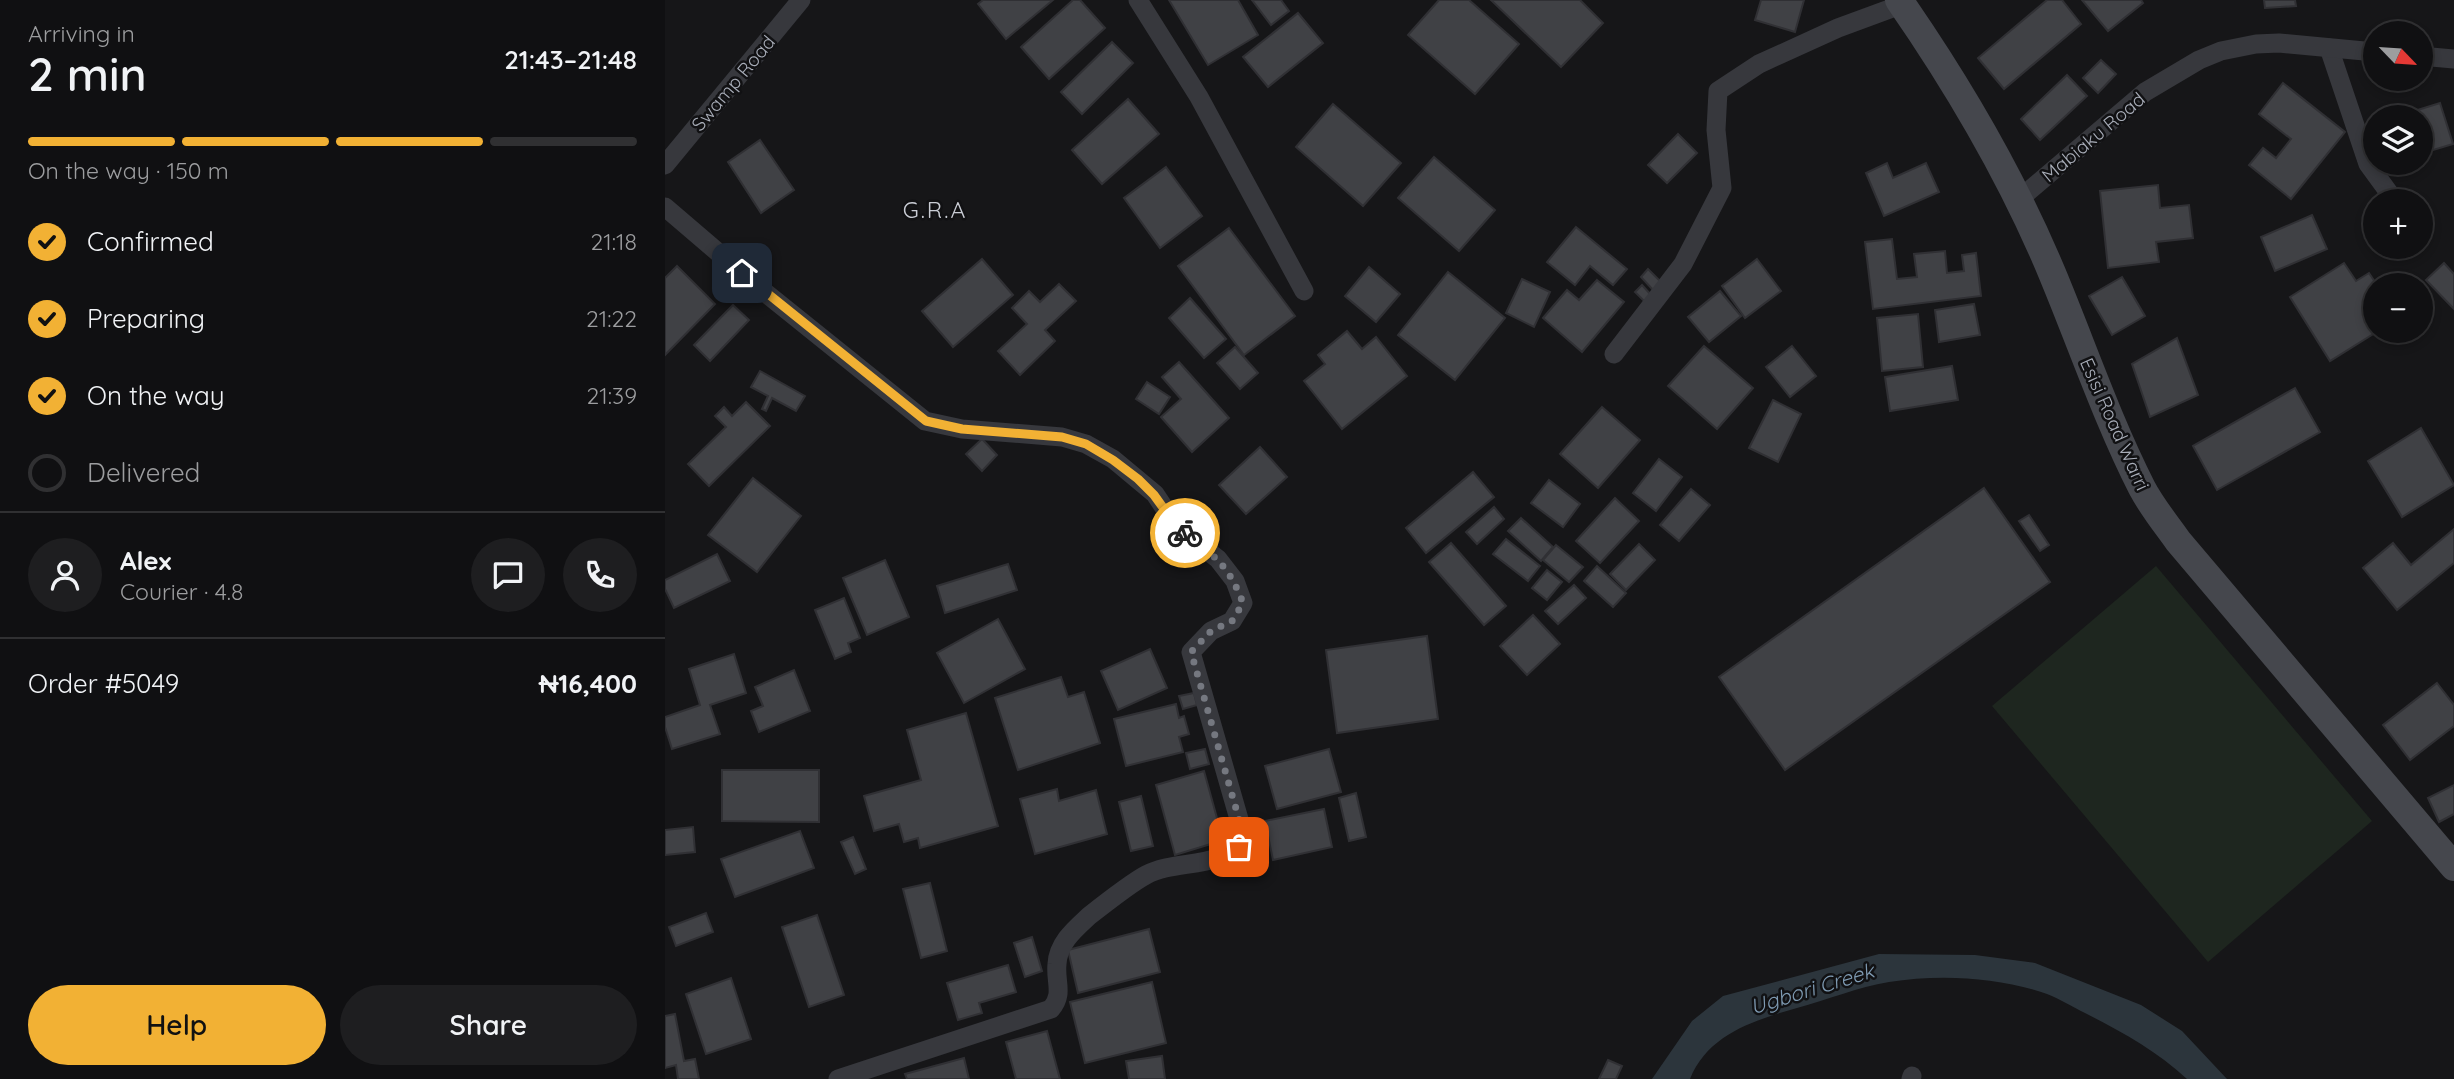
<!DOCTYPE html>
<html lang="en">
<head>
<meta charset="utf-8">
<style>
  :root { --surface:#101012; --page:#1e1e20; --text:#f1f3f6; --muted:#9c9d9f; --line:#303032; --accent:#f2b134 }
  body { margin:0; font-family:Quicksand,sans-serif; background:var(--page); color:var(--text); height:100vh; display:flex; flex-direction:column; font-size:26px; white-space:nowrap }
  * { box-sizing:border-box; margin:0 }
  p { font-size:23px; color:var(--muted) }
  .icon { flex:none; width:38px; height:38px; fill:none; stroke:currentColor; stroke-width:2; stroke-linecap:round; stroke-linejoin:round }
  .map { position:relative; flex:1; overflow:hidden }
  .details { display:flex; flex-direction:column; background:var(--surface); width:665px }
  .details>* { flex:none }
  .needle { width:46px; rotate:115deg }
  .buttons { position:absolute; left:1698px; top:21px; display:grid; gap:14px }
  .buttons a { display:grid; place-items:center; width:70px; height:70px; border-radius:50%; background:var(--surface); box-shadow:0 4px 10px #0003,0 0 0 2px var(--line); font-size:35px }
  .pin { position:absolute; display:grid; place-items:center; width:60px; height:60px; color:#fff; margin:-30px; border-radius:14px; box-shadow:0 4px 10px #0006 }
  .courier { position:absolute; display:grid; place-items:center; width:70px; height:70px; margin:-35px; border:5px solid #f2b134; border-radius:50%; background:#fff; color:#222; box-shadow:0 2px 9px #0007 }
  .overview em { font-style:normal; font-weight:600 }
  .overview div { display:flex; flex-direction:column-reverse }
  .overview { display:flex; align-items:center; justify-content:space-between; height:119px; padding:0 28px }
  h1 { font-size:46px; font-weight:600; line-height:52px }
  .bar { display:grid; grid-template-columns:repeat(4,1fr); gap:10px 7px; align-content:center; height:84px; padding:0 28px }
  .bar i { height:9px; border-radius:5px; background:var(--line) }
  .bar .active { background:var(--accent) }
  .bar p { grid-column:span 4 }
  .line { display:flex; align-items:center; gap:18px; padding:0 28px; border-top:2px solid var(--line) }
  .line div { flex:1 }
  .round { display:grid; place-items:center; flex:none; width:74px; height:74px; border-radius:37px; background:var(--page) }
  ol { padding:0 28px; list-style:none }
  li { display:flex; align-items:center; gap:21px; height:77px }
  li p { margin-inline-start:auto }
  li .icon { padding:7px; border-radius:50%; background:var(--accent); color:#111; stroke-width:4 }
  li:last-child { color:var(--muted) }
  li i { width:38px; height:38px; border:4px solid var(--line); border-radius:50% }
  .primary-button { display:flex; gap:14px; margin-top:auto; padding:14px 28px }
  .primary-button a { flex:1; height:80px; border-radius:42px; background:var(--accent); color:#111; font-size:28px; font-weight:600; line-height:80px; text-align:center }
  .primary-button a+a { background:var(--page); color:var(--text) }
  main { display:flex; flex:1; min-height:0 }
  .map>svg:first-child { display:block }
  .green { fill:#1e261f }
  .water { fill:#2c353c }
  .building { fill:#404145; stroke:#303034; stroke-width:2 }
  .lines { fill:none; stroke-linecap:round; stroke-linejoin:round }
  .street { stroke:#37383d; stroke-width:19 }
  .secondary { stroke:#45474d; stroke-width:28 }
  .done { stroke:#757880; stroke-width:7; stroke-dasharray:0 12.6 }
  .route { stroke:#f2b134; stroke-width:9 }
  .labels { text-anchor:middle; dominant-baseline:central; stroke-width:5; stroke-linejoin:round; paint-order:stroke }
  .street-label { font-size:19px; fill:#a8adb8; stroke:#111113 }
  .water-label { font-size:21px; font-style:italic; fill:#7f9bb3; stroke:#111113 }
  .quarter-label { font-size:23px; letter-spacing:2px; fill:#c9ccd4; stroke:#111113 }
</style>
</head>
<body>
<main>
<section class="details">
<div class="overview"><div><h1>2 min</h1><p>Arriving in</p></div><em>21:43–21:48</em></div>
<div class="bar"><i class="active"></i><i class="active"></i><i class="active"></i><i></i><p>On the way · 150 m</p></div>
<ol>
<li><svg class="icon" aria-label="check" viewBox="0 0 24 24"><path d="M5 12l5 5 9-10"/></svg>Confirmed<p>21:18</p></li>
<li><svg class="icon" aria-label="check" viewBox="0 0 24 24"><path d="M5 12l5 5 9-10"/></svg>Preparing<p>21:22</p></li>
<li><svg class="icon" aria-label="check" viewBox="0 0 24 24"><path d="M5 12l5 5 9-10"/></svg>On the way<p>21:39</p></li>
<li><i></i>Delivered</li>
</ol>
<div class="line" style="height:126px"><a class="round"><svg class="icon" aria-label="person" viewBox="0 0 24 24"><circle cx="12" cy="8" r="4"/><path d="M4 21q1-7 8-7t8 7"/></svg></a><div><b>Alex</b><p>Courier · 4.8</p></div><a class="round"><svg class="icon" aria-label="chat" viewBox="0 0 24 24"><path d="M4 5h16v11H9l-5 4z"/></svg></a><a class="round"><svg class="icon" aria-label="phone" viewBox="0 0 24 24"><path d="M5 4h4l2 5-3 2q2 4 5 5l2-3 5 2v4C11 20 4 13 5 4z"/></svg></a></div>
<div class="line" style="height:91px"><div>Order #5049</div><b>₦16,400</b></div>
<div class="primary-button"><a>Help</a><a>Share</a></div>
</section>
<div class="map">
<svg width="1789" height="1079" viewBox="0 0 1789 1079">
  <rect width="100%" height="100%" fill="#161618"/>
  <path class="green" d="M 1491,566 L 1707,821 L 1543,962 L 1327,706 Z"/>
  <path class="water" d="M 1214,954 L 1310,955 L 1370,963 L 1476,1005 L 1517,1031 L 1562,1079 L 1522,1079 C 1492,1051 1457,1032 1420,1013 C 1408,1007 1395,999 1382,994 C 1333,977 1275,974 1224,982 C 1193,987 1162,1000 1132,1008 C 1090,1020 1043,1034 1025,1079 L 987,1079 L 1027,1021 L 1058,996 Z"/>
  <g class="building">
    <path d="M 318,0 L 388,0 L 341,39 L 313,4 Z"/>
    <path d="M 408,0 L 415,0 L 440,28 L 384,79 L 356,47 Z"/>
    <path d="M 504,0 L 573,0 L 593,35 L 543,65 Z"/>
    <path d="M 587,0 L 616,0 L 624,11 L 606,25 Z"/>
    <path d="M 774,0 L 804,0 L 854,44 L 810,94 L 743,35 Z"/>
    <path d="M 826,0 L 915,0 L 938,23 L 896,67 Z"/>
    <path d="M 1096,0 L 1139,0 L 1130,32 L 1090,20 Z"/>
    <path d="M 1382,0 L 1397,0 L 1416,24 L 1339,89 L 1313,58 Z"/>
    <path d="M 1417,0 L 1476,0 L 1478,3 L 1443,31 Z"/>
    <path d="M 1599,0 L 1630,0 L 1631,6 L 1600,8 Z"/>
    <path d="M 633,13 L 658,43 L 603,87 L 578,57 Z"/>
    <path d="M 447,42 L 468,63 L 417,114 L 396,92 Z"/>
    <path d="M 1436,60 L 1451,74 L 1433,93 L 1418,78 Z"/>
    <path d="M 1402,75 L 1422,96 L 1375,140 L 1356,119 Z"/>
    <path d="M 1618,83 L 1680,132 L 1626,199 L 1584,165 L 1598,148 L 1611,158 L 1626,139 L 1594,114 Z"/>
    <path d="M 463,99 L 494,134 L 437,184 L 407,150 Z"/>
    <path d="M 1775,103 L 1788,144 L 1755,154 L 1755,117 L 1730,117 Z"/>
    <path d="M 668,104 L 736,163 L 698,206 L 631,147 Z"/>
    <path d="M 1013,134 L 1032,153 L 1002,183 L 983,165 Z"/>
    <path d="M 95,140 L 129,190 L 96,213 L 63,162 Z"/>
    <path d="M 769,157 L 830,210 L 794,251 L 733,198 Z"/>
    <path d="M 1222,163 L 1228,178 L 1261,163 L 1274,192 L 1219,216 L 1201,173 Z"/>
    <path d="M 501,167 L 537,216 L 495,248 L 459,198 Z"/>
    <path d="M 1493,185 L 1495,208 L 1524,205 L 1528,238 L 1491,242 L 1494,262 L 1443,268 L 1435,191 Z"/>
    <path d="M 1647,215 L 1662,249 L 1610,271 L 1596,237 Z"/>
    <path d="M 911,227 L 962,269 L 948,285 L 925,266 L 910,285 L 882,262 Z"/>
    <path d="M 564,228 L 630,316 L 579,355 L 513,266 Z"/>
    <path d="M 1227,239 L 1232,279 L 1252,277 L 1249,254 L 1280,251 L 1282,273 L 1299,271 L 1297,255 L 1311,253 L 1316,296 L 1208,309 L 1200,242 Z"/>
    <path d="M 317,259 L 348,295 L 288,347 L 257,311 Z"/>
    <path d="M 1092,259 L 1116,291 L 1080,318 L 1057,286 Z"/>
    <path d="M 1679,263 L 1691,281 L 1704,273 L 1712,285 L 1710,285 L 1710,312 L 1704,315 L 1710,325 L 1710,331 L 1713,331 L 1665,361 L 1625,297 Z"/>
    <path d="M 1779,263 L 1789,274 L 1789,309 L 1761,280 Z"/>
    <path d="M 12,266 L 50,304 L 0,355 L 0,278 Z"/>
    <path d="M 704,267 L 735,294 L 711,322 L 680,296 Z"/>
    <path d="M 983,269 L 997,283 L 989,291 L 976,277 Z"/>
    <path d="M 783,272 L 840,318 L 790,380 L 733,335 Z"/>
    <path d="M 1457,277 L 1480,316 L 1447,335 L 1424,296 Z"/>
    <path d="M 857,279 L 885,292 L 869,327 L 841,313 Z"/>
    <path d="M 932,280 L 959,302 L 917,352 L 878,318 L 902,290 L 914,300 Z"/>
    <path d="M 394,284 L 411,301 L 380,330 L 390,341 L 355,375 L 333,351 L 362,324 L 347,308 L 364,291 L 375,302 Z"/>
    <path d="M 977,285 L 987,296 L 980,302 L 970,292 Z"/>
    <path d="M 1055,291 L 1076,316 L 1044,342 L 1023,317 Z"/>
    <path d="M 525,298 L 561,339 L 539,358 L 504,318 Z"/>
    <path d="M 1309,304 L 1315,335 L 1274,342 L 1270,310 Z"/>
    <path d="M 68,305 L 84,320 L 45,361 L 29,345 Z"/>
    <path d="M 1253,314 L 1258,367 L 1217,371 L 1212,318 Z"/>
    <path d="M 682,331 L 697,349 L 711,337 L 742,376 L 677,429 L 639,381 L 660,364 L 653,355 Z"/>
    <path d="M 1512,338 L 1533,395 L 1485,417 L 1467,364 Z"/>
    <path d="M 1039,346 L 1088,388 L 1052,429 L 1003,386 Z"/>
    <path d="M 1127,346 L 1151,376 L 1125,397 L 1101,367 Z"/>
    <path d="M 570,347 L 593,373 L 575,389 L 552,363 Z"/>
    <path d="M 514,362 L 564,418 L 527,452 L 496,417 L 516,399 L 497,377 Z"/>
    <path d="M 1287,366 L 1293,400 L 1225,411 L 1220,377 Z"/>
    <path d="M 95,371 L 140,396 L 131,411 L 107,398 L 101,411 L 97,409 L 103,396 L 86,387 Z"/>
    <path d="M 482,382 L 505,397 L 494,414 L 471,399 Z"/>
    <path d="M 1630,388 L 1655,432 L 1552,490 L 1528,446 Z"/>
    <path d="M 1108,400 L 1136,414 L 1113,462 L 1084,448 Z"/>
    <path d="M 81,402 L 105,426 L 44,486 L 23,464 L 61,427 L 50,416 L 59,407 L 67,416 Z"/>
    <path d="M 937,407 L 975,440 L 933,488 L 895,454 Z"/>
    <path d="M 1756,428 L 1789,485 L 1737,517 L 1703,461 Z"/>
    <path d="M 317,439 L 332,455 L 317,471 L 301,454 Z"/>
    <path d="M 595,447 L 622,477 L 581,514 L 554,485 Z"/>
    <path d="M 994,459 L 1017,477 L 991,511 L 968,493 Z"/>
    <path d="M 808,472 L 829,497 L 761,553 L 741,528 Z"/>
    <path d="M 88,478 L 136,516 L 92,572 L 43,535 Z"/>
    <path d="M 884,480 L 915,504 L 898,527 L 866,503 Z"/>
    <path d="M 1319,488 L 1385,582 L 1120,770 L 1054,677 Z"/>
    <path d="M 1026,489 L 1045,505 L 1014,541 L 995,525 Z"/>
    <path d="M 950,498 L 974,521 L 935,563 L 911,541 Z"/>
    <path d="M 829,507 L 839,519 L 812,544 L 801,532 Z"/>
    <path d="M 1364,515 L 1384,545 L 1375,551 L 1354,521 Z"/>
    <path d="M 856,518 L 888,547 L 876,561 L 843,531 Z"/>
    <path d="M 1789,529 L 1789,563 L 1732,610 L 1698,568 L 1728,543 L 1746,565 Z"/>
    <path d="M 841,539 L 875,566 L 863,581 L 828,554 Z"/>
    <path d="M 786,543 L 841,606 L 819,625 L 764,562 Z"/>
    <path d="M 974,544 L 990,560 L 961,590 L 945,574 Z"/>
    <path d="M 891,545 L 918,567 L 904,582 L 878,560 Z"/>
    <path d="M 52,554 L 65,581 L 9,608 L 0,589 L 0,580 Z"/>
    <path d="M 220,560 L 244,617 L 202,635 L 178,578 Z"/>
    <path d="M 343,564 L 352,590 L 280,613 L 272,586 Z"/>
    <path d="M 932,566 L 961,593 L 948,607 L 919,581 Z"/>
    <path d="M 882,570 L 897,582 L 882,600 L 867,588 Z"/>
    <path d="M 909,585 L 921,598 L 893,624 L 880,611 Z"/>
    <path d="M 179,598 L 195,638 L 183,643 L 186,652 L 170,659 L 150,610 Z"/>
    <path d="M 868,615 L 895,644 L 862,675 L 835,646 Z"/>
    <path d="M 333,619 L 360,669 L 299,703 L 272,653 Z"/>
    <path d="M 762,636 L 773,719 L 672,733 L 661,650 Z"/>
    <path d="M 485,649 L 502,688 L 453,710 L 436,671 Z"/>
    <path d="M 69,654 L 81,693 L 45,705 L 55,734 L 7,749 L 0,727 L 0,717 L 35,705 L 24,669 Z"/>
    <path d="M 129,670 L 145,711 L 94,732 L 86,711 L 98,706 L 90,687 Z"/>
    <path d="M 396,677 L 403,697 L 419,692 L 435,743 L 353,770 L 330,698 Z"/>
    <path d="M 1772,683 L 1789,705 L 1789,726 L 1745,760 L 1718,725 Z"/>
    <path d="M 529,693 L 532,705 L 518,709 L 514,696 Z"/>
    <path d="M 511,704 L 514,718 L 519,716 L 524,734 L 514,737 L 518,752 L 461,766 L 449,719 Z"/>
    <path d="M 301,713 L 333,826 L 255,848 L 253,838 L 239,842 L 234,824 L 209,831 L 199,796 L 256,780 L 242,730 Z"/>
    <path d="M 540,749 L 544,764 L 525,769 L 521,753 Z"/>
    <path d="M 664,749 L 676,792 L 612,809 L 600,766 Z"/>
    <path d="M 57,770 L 154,770 L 154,822 L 57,821 Z"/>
    <path d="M 539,771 L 555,829 L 564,826 L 569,845 L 551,850 L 549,843 L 510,855 L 491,785 Z"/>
    <path d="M 1789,785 L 1789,814 L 1774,822 L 1763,798 Z"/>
    <path d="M 392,789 L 394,801 L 431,790 L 442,834 L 370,854 L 355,799 Z"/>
    <path d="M 691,793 L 701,837 L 684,841 L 674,798 Z"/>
    <path d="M 476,796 L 488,846 L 466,851 L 454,802 Z"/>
    <path d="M 659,809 L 667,847 L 608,860 L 600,821 Z"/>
    <path d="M 28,827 L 30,852 L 0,855 L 0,830 Z"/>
    <path d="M 135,831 L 149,868 L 70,897 L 56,859 Z"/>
    <path d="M 188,837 L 201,869 L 190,874 L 176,842 Z"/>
    <path d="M 265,883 L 282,951 L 256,958 L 238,889 Z"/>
    <path d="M 41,913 L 48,932 L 11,946 L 4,927 Z"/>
    <path d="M 152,915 L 179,995 L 144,1007 L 117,927 Z"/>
    <path d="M 484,929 L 495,972 L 413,993 L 403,950 Z"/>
    <path d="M 367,937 L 377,971 L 360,977 L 349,943 Z"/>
    <path d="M 343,965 L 351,992 L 314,1003 L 317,1013 L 293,1020 L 282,983 Z"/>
    <path d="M 66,978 L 86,1039 L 41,1054 L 21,994 Z"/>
    <path d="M 487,982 L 501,1043 L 420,1063 L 405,1002 Z"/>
    <path d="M 10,1014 L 19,1061 L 30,1059 L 34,1079 L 13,1079 L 11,1065 L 0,1068 L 0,1016 Z"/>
    <path d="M 382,1031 L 395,1079 L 351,1079 L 341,1042 Z"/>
    <path d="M 497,1056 L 500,1079 L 464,1079 L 461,1061 Z"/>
    <path d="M 299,1058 L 304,1079 L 242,1079 L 240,1074 Z"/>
    <path d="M 943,1060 L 957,1066 L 951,1079 L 934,1079 Z"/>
  </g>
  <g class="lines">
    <g class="street">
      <path d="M 473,0 L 534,97 L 639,291"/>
      <path d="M 1664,48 L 1703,164 L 1730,201"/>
      <path d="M 1755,56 L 1789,59"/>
      <path d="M 0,165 L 136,0"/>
      <path d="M 1352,201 L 1480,92 L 1534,60 L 1556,51 L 1591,44 L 1614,43 L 1710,52"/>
      <path d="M 0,207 L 97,290 L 260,421 L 297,429 L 397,437 L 421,444 L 448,459 L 490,494 L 512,527 L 553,559 L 570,581 L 578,603 L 567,621 L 546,631 L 526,652 L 580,840 C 555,870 511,859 481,875 C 466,883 438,905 424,916 C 410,929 393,943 392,964 C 390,982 399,994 386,1009 L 173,1079"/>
      <path d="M 949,354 L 1018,264 L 1057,188 L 1051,130 L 1053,91 L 1094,64 L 1173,28 L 1238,4"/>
      <path d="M 1246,1079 L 1247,1076"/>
    </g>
    <path class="secondary" d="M 1234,0 C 1293,85 1347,177 1387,273 C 1417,345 1442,419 1477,488 C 1487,507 1501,524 1513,541 L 1789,867"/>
  </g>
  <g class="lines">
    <path class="done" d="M 520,533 C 551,557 564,566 578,603 L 567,621 L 546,631 L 526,652 L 580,840 L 574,847"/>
    <path class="route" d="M 77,273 L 261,421 L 297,429 L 397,437 L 421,444 L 448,460 L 473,479 L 489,495 L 512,527 L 520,533"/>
  </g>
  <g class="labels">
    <g class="street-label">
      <text transform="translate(68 83) rotate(-50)">Swamp Road</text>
      <text transform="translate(1428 137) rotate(-40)">Mabiaku Road</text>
      <text transform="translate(1450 424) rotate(66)">Esisi Road Warri</text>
    </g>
    <g class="water-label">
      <text transform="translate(1147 988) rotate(-17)">Ugbori Creek</text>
    </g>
    <g class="quarter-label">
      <text x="270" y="209">G.R.A</text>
    </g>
  </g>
</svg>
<div class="buttons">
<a><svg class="needle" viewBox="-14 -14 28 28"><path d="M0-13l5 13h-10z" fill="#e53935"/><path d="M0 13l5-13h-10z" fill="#9c9d9f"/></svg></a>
<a><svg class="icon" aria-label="layers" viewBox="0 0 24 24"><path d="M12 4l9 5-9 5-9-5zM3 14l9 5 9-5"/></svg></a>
<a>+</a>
<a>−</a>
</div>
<div class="pin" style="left:574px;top:847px;background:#ea580c"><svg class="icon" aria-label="bag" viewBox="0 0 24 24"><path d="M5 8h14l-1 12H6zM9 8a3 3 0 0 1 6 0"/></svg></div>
<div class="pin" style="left:77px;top:273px;background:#1f2937"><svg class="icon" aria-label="home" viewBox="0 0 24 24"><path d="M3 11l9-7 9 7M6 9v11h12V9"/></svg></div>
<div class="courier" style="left:520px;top:533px"><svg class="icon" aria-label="bike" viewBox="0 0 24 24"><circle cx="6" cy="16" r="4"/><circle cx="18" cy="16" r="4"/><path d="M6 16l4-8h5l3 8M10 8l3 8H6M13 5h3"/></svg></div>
</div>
</main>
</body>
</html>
